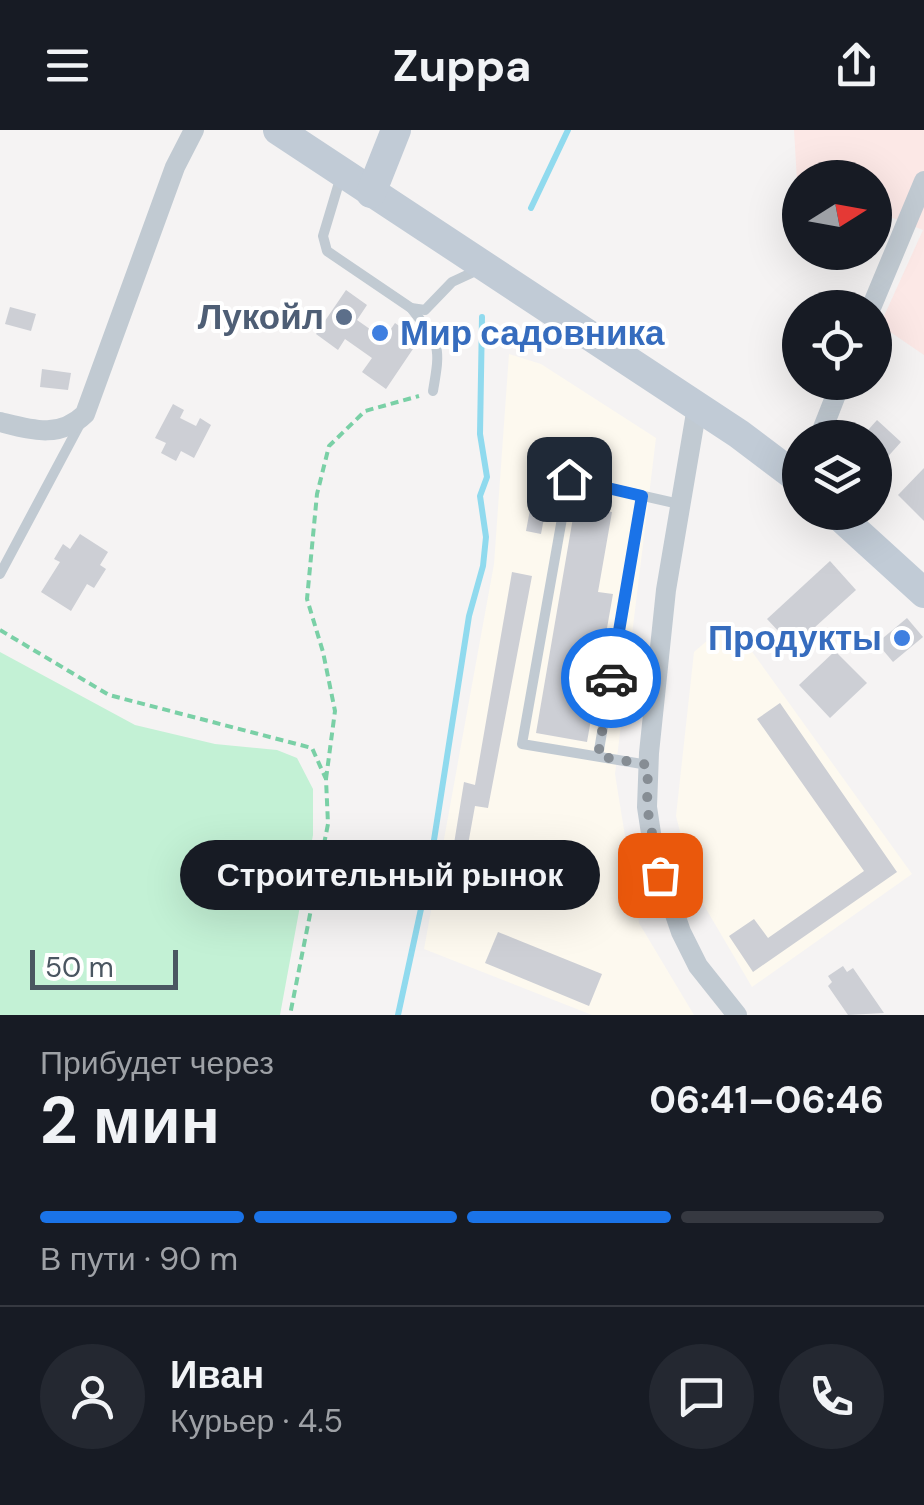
<!DOCTYPE html>
<html lang="ru">
<head>
<meta charset="utf-8">
<style>
  :root { --surface:#171b24; --page:#242831; --text:#f1f3f6; --muted:#9ea1a6; --line:#363941; --accent:#1a73e8 }
  body { margin:0; font-family:"DM Sans",sans-serif; background:var(--page); color:var(--text); height:100vh; display:flex; flex-direction:column; font-size:38px; white-space:nowrap }
  * { box-sizing:border-box; margin:0 }
  p { font-size:32px; color:var(--muted) }
  .icon { flex:none; width:55px; height:55px; fill:none; stroke:currentColor; stroke-width:2; stroke-linecap:round; stroke-linejoin:round }
  .map { position:relative; height:885px; overflow:hidden }
  .drawer { display:flex; flex-direction:column; background:var(--surface); flex:1 }
  .drawer>* { flex:none }
  .needle { width:65px; rotate:79deg }
  .buttons { position:absolute; left:782px; top:30px; display:grid; gap:20px }
  .buttons a { display:grid; place-items:center; width:110px; height:110px; border-radius:50%; background:var(--surface); box-shadow:0 10px 40px #0002; font-size:50px }
  .scale { position:absolute; left:30px; bottom:25px; width:148px; box-sizing:border-box; padding-left:10px; border:5px solid #4a5661; border-top:0; font-size:28px; line-height:35px; white-space:nowrap; color:#4a5661; -webkit-text-stroke:8px #fff; paint-order:stroke }
  .pin { position:absolute; display:grid; place-items:center; width:85px; height:85px; color:#fff; margin:-42px; border-radius:20px; box-shadow:0 5px 15px #0006 }
  .courier { position:absolute; display:grid; place-items:center; width:100px; height:100px; margin:-50px; border:8px solid #1a73e8; border-radius:50%; background:#fff; color:#222; box-shadow:0 2px 12px #0007 }
  .bubble { position:absolute; height:70px; border-radius:35px; background:var(--surface); box-shadow:0 10px 40px #0002; font-size:32px; font-weight:700; line-height:70px; text-align:center }
  .summary em { font-style:normal; font-weight:700 }
  .summary div { display:flex; flex-direction:column-reverse }
  .summary { display:flex; align-items:center; justify-content:space-between; height:170px; padding:0 40px }
  h1 { font-size:65px; font-weight:700; line-height:75px }
  .bar { display:grid; grid-template-columns:repeat(4,1fr); gap:15px 10px; align-content:center; height:120px; padding:0 40px }
  .bar i { height:12px; border-radius:8px; background:var(--line) }
  .bar .on { background:var(--accent) }
  .bar p { grid-column:span 4 }
  .line { display:flex; align-items:center; gap:25px; padding:0 40px; border-top:2px solid var(--line) }
  .line div { flex:1 }
  .round { display:grid; place-items:center; flex:none; width:105px; height:105px; border-radius:52px; background:var(--page) }
  header { display:flex; justify-content:space-between; align-items:center; height:130px; padding:0 40px; background:var(--surface); font-size:45px; font-weight:700 }
  .map>svg:first-child { display:block }
  .commercial { fill:#fdf9ef }
  .medical { fill:#fce8e6 }
  .green { fill:#c3f1d5 }
  .lines { fill:none; stroke-linecap:round; stroke-linejoin:round }
  .stream { stroke:#90daee; stroke-width:6 }
  .building { fill:#cdcfd5 }
  .path { stroke:#7ad0a6; stroke-width:4; stroke-dasharray:8 5; stroke-linecap:butt }
  .lane { stroke:#c1cad2; stroke-width:10 }
  .street { stroke:#c1cad2; stroke-width:20 }
  .secondary { stroke:#c1cbd6; stroke-width:30 }
  .done { stroke:#868d94; stroke-width:10; stroke-dasharray:0 18 }
  .route { stroke:#1a73e8; stroke-width:12 }
  .service-dot { fill:#5c6f8a; stroke:#fff; stroke-width:4 }
  .shop-dot { fill:#3f7fe0; stroke:#fff; stroke-width:4 }
  .labels { text-anchor:middle; dominant-baseline:central; stroke-width:8; stroke-linejoin:round; paint-order:stroke }
  .service-label { font-size:35px; font-weight:bold; fill:#4e5e75; stroke:#fff; text-anchor:end }
  .shop-label { font-size:35px; font-weight:bold; fill:#366cbe; stroke:#fff; text-anchor:start }
</style>
</head>
<body>
<header><svg class="icon" aria-label="menu" viewBox="0 0 24 24"><path d="M4 6h16M4 12h16M4 18h16"/></svg>Zuppa<svg class="icon" aria-label="share" viewBox="0 0 24 24"><path d="M12 15V3M7 8l5-5 5 5M5 13v7h14v-7"/></svg></header>
<div class="map">
<svg width="924" height="885" viewBox="0 0 924 885">
  <rect width="100%" height="100%" fill="#f5f3f3"/>
  <g class="commercial">
    <path d="M 509,224 L 541,234 L 656,308 L 615,644 L 639,793 L 694,885 L 592,885 L 424,819 L 494,434 Z"/>
    <path d="M 730,491 L 912,744 L 752,857 L 695,760 L 676,686 L 694,522 Z"/>
  </g>
  <path class="medical" d="M 794,0 L 924,0 L 924,225 L 880,195 L 923,100 L 875,81 L 875,48 L 800,48 L 800,52 L 797,51 Z"/>
  <path class="green" d="M 0,522 L 135,595 L 215,614 L 277,620 L 297,628 L 313,659 L 313,705 L 280,885 L 0,885 Z"/>
  <g class="lines">
    <g class="stream">
      <path d="M 531,78 L 568,0"/>
      <path d="M 398,885 L 429,742 L 469,486 L 483,436 L 486,407 L 480,366 L 487,347 L 480,304 L 482,187"/>
    </g>
  </g>
  <g class="building">
    <path d="M 346,160 L 367,175 L 357,190 L 384,209 L 395,193 L 419,210 L 386,259 L 362,242 L 372,228 L 345,209 L 338,220 L 316,204 Z"/>
    <path d="M 10,177 L 36,184 L 31,201 L 5,194 Z"/>
    <path d="M 42,239 L 71,243 L 68,260 L 40,257 Z"/>
    <path d="M 173,274 L 184,280 L 180,288 L 196,296 L 200,288 L 211,295 L 194,328 L 181,321 L 176,331 L 161,323 L 166,313 L 155,308 Z"/>
    <path d="M 877,290 L 901,312 L 875,341 L 875,308 L 861,308 Z"/>
    <path d="M 542,316 L 557,319 L 541,404 L 526,401 Z"/>
    <path d="M 924,338 L 924,391 L 898,365 Z"/>
    <path d="M 575,376 L 612,382 L 598,462 L 613,464 L 587,612 L 536,603 Z"/>
    <path d="M 80,404 L 108,422 L 100,435 L 106,439 L 94,458 L 87,454 L 71,481 L 41,462 L 60,432 L 54,429 L 63,414 L 70,419 Z"/>
    <path d="M 830,431 L 856,460 L 793,517 L 767,489 Z"/>
    <path d="M 512,442 L 532,446 L 488,678 L 475,676 L 458,770 L 445,769 L 464,652 L 475,655 Z"/>
    <path d="M 907,488 L 923,507 L 893,532 L 877,513 Z"/>
    <path d="M 835,521 L 867,553 L 830,588 L 799,555 Z"/>
    <path d="M 780,573 L 897,742 L 753,842 L 729,806 L 754,789 L 768,808 L 864,741 L 757,589 Z"/>
    <path d="M 498,802 L 602,844 L 589,876 L 485,833 Z"/>
    <path d="M 843,836 L 847,842 L 853,838 L 884,883 L 848,885 L 828,856 L 832,852 L 828,846 Z"/>
  </g>
  <g class="lines">
    <g class="path">
      <path d="M 0,500 L 109,565 L 312,618 L 326,649 L 328,694 L 290,885"/>
      <path d="M 326,649 L 335,581 L 323,522 L 307,469 L 317,364 L 329,316 L 365,281 L 419,266"/>
    </g>
    <g class="lane">
      <path d="M 341,46 L 323,106 L 327,121 L 411,178 L 425,180 L 452,152 L 480,139"/>
      <path d="M 411,178 C 440,215 441,215 433,261"/>
      <path d="M 0,444 L 80,294"/>
      <path d="M 598,626 L 642,366"/>
      <path d="M 648,635 L 522,614 L 569,349 L 679,374"/>
    </g>
    <g class="street">
      <path d="M 871,178 L 924,51"/>
      <path d="M 697,277 L 666,460 L 649,623 L 647,677 L 654,723 L 681,802 L 698,836 L 737,885"/>
      <path d="M 0,292 C 32,300 59,309 85,284 L 175,37 L 194,0"/>
      <path d="M 819,308 L 841,252"/>
    </g>
    <g class="secondary">
      <path d="M 278,0 L 739,304 L 800,350"/>
      <path d="M 371,63 L 396,0"/>
      <path d="M 835,382 L 924,463"/>
    </g>
  </g>
  <g class="lines">
    <path class="done" d="M 611,548 L 598,626 L 648,635 L 647,677 L 660,745"/>
    <path class="route" d="M 569,349 L 642,366 L 611,548"/>
  </g>
  <circle class="service-dot" cx="344" cy="187" r="10"/>
  <g class="shop-dot">
    <circle cx="380" cy="203" r="10"/>
    <circle cx="902" cy="508" r="10"/>
  </g>
  <g class="labels">
    <g class="service-label">
      <text x="324" y="187">Лукойл</text>
    </g>
    <g class="shop-label">
      <text x="400" y="203">Мир садовника</text>
      <text x="882" y="508" text-anchor="end">Продукты</text>
    </g>
  </g>
</svg>
<div class="buttons">
<a><svg class="needle" viewBox="-14 -14 28 28"><path d="M0-13l5 13h-10z" fill="#e53935"/><path d="M0 13l5-13h-10z" fill="#9ea1a6"/></svg></a>
<a><svg class="icon" aria-label="locate" viewBox="0 0 24 24"><circle cx="12" cy="12" r="6"/><path d="M12 2v4M12 18v4M2 12h4M18 12h4"/></svg></a>
<a><svg class="icon" aria-label="layers" viewBox="0 0 24 24"><path d="M12 4l9 5-9 5-9-5zM3 14l9 5 9-5"/></svg></a>
</div>
<div class="scale">50 m</div>
<div class="pin" style="left:660px;top:745px;background:#ea580c"><svg class="icon" aria-label="bag" viewBox="0 0 24 24"><path d="M5 8h14l-1 12H6zM9 8a3 3 0 0 1 6 0"/></svg></div>
<div class="pin" style="left:569px;top:349px;background:#1f2937"><svg class="icon" aria-label="home" viewBox="0 0 24 24"><path d="M3 11l9-7 9 7M6 9v11h12V9"/></svg></div>
<div class="courier" style="left:611px;top:548px"><svg class="icon" aria-label="car" viewBox="0 0 24 24"><path d="M5 17H2v-5l4-1 3-4h7l3 4 3 1v5h-3M9 17h6M6 11h13"/><circle cx="7" cy="17" r="2"/><circle cx="17" cy="17" r="2"/></svg></div>
<div class="bubble" style="left:180px;top:710px;width:420px">Строительный рынок</div>
</div>
<section class="drawer">
<div class="summary"><div><h1>2 мин</h1><p>Прибудет через</p></div><em>06:41–06:46</em></div>
<div class="bar"><i class="on"></i><i class="on"></i><i class="on"></i><i></i><p>В пути · 90 m</p></div>
<div class="line" style="height:180px"><a class="round"><svg class="icon" aria-label="person" viewBox="0 0 24 24"><circle cx="12" cy="8" r="4"/><path d="M4 21q1-7 8-7t8 7"/></svg></a><div><b>Иван</b><p>Курьер · 4.5</p></div><a class="round"><svg class="icon" aria-label="chat" viewBox="0 0 24 24"><path d="M4 5h16v11H9l-5 4z"/></svg></a><a class="round"><svg class="icon" aria-label="phone" viewBox="0 0 24 24"><path d="M5 4h4l2 5-3 2q2 4 5 5l2-3 5 2v4C11 20 4 13 5 4z"/></svg></a></div>
</section>
</body>
</html>
